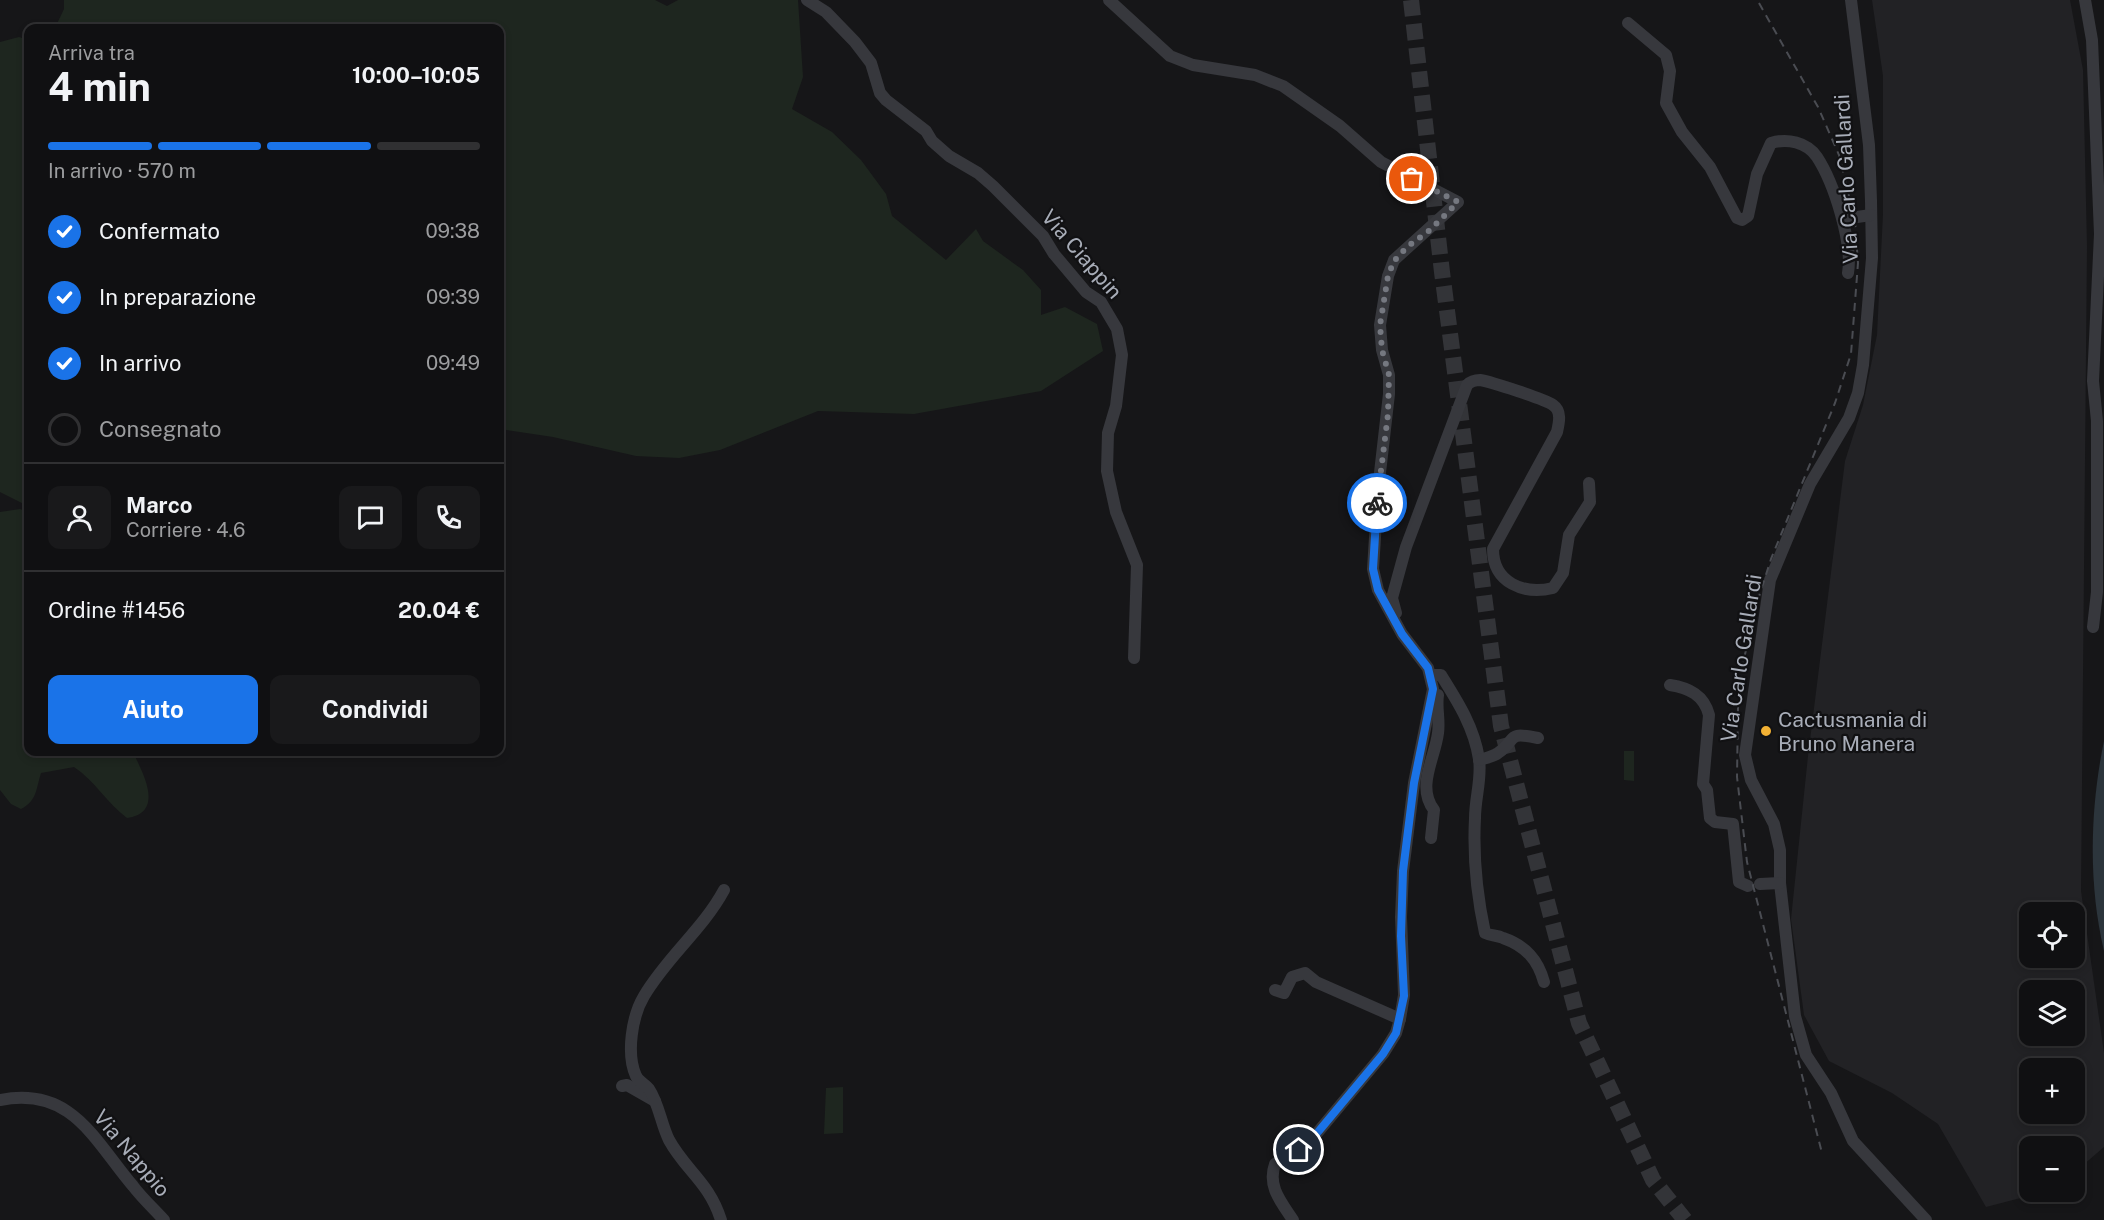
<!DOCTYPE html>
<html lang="it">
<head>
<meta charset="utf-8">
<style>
  :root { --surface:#101012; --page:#19191b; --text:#f1f3f6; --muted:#9c9d9f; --line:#303032; --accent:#1a73e8 }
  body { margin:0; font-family:"Public Sans",sans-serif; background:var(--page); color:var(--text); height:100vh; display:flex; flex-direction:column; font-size:22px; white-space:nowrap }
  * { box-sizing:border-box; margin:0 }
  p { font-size:20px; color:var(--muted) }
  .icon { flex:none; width:33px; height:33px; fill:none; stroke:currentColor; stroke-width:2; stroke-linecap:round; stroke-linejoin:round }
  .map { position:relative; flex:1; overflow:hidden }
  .details { position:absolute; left:24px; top:24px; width:480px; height:732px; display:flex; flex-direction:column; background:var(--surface); border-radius:12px; box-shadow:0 3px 9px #0003,0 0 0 2px var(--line) }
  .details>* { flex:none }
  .tools { position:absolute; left:2019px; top:902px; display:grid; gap:12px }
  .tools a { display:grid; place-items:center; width:66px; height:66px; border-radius:12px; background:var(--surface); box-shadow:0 3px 9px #0003,0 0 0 2px var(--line); font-size:30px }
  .pin { position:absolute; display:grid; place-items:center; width:51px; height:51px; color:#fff; margin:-26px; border:3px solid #fff; border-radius:50%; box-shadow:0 2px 6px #0007 }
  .courier { position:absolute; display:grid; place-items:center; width:60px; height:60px; margin:-30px; border:4px solid #1a73e8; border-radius:50%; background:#fff; color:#222; box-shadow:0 2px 8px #0007 }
  .overview em { font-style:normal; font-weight:700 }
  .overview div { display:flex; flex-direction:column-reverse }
  .overview { display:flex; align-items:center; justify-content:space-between; height:102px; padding:0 24px }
  h1 { font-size:39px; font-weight:700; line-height:45px }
  .bar { display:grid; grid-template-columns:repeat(4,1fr); gap:9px 6px; align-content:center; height:72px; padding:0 24px }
  .bar i { height:8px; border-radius:4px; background:var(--line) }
  .bar .on { background:var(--accent) }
  .bar p { grid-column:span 4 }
  .line { display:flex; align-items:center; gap:15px; padding:0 24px; border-top:2px solid var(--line) }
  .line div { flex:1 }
  .round { display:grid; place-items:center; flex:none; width:63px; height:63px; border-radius:12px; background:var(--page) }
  ol { padding:0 24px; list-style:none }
  li { display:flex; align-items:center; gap:18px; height:66px }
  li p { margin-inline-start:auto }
  li .icon { padding:6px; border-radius:50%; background:var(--accent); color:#fff; stroke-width:4 }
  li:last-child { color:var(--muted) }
  li i { width:33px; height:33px; border:3px solid var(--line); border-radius:50% }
  .button { display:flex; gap:12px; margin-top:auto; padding:12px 24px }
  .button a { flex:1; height:69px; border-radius:12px; background:var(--accent); color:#fff; font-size:24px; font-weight:700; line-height:69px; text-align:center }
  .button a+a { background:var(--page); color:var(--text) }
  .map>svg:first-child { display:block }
  .built { fill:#222225; fill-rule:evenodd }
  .green { fill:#1e261f }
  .water { fill:#2c353c }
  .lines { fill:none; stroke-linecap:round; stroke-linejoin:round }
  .highway-tunnel { stroke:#333438; stroke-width:16; stroke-dasharray:16 8; stroke-linecap:butt }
  .minor { stroke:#37383d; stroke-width:12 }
  .rail { stroke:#4a4c52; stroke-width:2; stroke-dasharray:8 6; stroke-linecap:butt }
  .done { stroke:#757880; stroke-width:6; stroke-dasharray:0 10.8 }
  .route { stroke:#1a73e8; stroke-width:8 }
  .poi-dot { fill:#f2b134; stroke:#111113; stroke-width:2 }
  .labels { text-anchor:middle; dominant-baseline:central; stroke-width:4.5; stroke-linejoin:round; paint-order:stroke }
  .street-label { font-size:21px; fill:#a8adb8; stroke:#111113 }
  .poi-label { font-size:21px; fill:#a8adb8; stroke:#111113; text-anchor:start }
</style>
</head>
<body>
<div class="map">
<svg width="2104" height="1220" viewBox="0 0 2104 1220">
  <rect width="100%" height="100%" fill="#161618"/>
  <path class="built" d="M 1872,0 L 2070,0 L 2083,70 L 2087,246 L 2081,891 L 2104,1053 L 2104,1147 L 2075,1172 L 2074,1146 L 2030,1146 L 2030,1191 L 2047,1191 L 1986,1207 L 1938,1124 L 1892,1093 L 1829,1061 L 1804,1015 L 1791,919 L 1808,756 L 1845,461 L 1863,405 L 1877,335 L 1883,214 L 1883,76 ZM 2030,912 L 2074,912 L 2074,957 L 2030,957 ZM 2030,990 L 2074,990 L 2074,1035 L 2030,1035 ZM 2030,1068 L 2074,1068 L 2074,1113 L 2030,1113 Z"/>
  <g class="green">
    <path d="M 64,0 L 655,0 L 667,6 L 678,0 L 798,0 L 803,77 L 792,109 L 832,132 L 861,160 L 886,194 L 892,216 L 946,260 L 976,229 L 983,241 L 1023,270 L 1041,290 L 1041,315 L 1065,307 L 1097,324 L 1103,351 L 1041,391 L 914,414 L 818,411 L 720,450 L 679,458 L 636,456 L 553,437 L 500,429 L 500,28 L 55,28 L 64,9 Z"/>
    <path d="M 19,37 L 28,40 L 28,506 L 0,492 L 0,42 Z"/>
    <path d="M 20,509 L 28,512 L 28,752 L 133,752 C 142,772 166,812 127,818 C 107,803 95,781 74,767 L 41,773 C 36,789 37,801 21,809 L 11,804 L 0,790 L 0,512 Z"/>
    <path d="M 1624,751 L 1634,751 L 1634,781 L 1624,780 Z"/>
    <path d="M 843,1087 L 843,1133 L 824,1134 L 826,1088 Z"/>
  </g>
  <path class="water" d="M 2104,741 L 2104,951 C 2088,884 2090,808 2104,741 Z"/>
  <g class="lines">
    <path class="highway-tunnel" d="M 1411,0 L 1442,272 L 1501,726 L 1579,1023 L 1653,1180 L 1685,1220"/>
    <g class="minor">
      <path d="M 807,0 L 826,12 L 855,42 L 871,63 L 880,93 L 886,100 L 926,131 L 932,141 L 949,156 L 978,173 L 993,186 L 1043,236 L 1054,254 L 1086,292 L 1101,302 L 1117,329 L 1122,355 L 1116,406 L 1108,433 L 1107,471 L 1116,512 L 1137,565 L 1134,658"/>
      <path d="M 1109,0 L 1170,56 L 1193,65 L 1255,75 L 1283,86 L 1340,126 L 1381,162 L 1458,202 L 1394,260 L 1388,276 L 1380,325 L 1382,350 L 1389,375 L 1389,394 L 1378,490 L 1373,569 L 1378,590 L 1402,634 L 1428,668 L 1433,689 L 1414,783 L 1403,871 L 1401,917 L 1404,995 L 1400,1019 L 1396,1033 L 1383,1054 L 1313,1138 L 1275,1164 C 1267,1186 1281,1202 1293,1220"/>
      <path d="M 1851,0 L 1869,145 L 1871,201 L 1872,258 L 1863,365 L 1858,393 L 1849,418 L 1810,484 L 1770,580 L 1745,755 L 1751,780 L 1774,824 L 1780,850 L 1780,883 L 1795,1016 L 1806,1055 L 1831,1093 L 1853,1141 L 1926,1220"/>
      <path d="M 2085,0 L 2092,40 L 2100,234 L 2093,381 L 2097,421 L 2097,592 L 2093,627"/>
      <path d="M 1628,23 L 1666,55 L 1670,71 L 1666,103 L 1682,132 L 1710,167 L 1737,218 L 1742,220 L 1748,216 L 1757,174 L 1771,143 C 1787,138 1807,142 1817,157 C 1834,183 1853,243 1848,273"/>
      <path d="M 1843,219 L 1871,215"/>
      <path d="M 1396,613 L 1392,598 L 1406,547 L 1467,385 C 1471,381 1475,380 1480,380 C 1492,382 1544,399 1553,405 C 1562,411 1559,423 1557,432 L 1493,549 C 1493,583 1524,595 1553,588 L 1563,573 L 1569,535 L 1590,502 L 1589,483"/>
      <path d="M 1430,675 L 1441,675 C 1458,702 1474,727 1479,759 C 1482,778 1475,798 1475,818 C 1473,856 1477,896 1485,933 C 1491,936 1497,935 1503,938 C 1526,946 1538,960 1544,982"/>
      <path d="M 1670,685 C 1689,688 1704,695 1709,715 L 1703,784 L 1707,790 L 1710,818 L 1715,822 L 1733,824 L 1739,882 L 1748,886"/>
      <path d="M 1479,760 C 1485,758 1493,757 1498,753 C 1518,740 1504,731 1538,738"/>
      <path d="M 1431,838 L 1434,810 C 1416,787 1435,758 1438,733 C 1440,720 1436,708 1438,695"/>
      <path d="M 1760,884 L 1780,883"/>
      <path d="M 1275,990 L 1284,993 L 1292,977 L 1305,973 L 1316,982 L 1400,1019"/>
      <path d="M 622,1086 L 627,1085 L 655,1101"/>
      <path d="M 0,1100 C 72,1086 94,1140 133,1186 C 142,1198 154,1209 164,1220"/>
      <path d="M 721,1220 C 709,1182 686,1171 669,1140 C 661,1124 659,1104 649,1089 C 645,1084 639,1082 636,1076 C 626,1054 632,1016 644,996 C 667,957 703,929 724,890"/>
    </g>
    <path class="rail" d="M 1759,3 L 1818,107 L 1839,155 L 1855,221 L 1858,263 L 1851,354 L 1835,403 L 1771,559 L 1755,609 L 1744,659 L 1738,708 L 1737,777 L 1747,862 L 1822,1153"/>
  </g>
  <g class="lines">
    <path class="done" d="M 1377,503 L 1388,414 L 1389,375 L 1382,350 L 1380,325 L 1388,276 L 1394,261 L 1407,247 L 1430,230 L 1458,202 L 1412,179"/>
    <path class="route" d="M 1299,1150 L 1313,1138 L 1383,1054 L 1396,1033 L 1404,996 L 1401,936 L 1403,871 L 1414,783 L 1433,689 L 1428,668 L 1402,634 L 1378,590 L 1373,569 L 1377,503"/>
  </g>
  <circle class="poi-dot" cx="1766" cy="731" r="6"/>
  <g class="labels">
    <g class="street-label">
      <text transform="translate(1846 179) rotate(-93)">Via Carlo Gallardi</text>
      <text transform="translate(1082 254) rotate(49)">Via Ciappin</text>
      <text transform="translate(1741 658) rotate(-81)">Via Carlo Gallardi</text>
      <text transform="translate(132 1153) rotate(50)">Via Nappio</text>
    </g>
    <g class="poi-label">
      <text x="1778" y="719">Cactusmania di<tspan x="1778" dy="24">Bruno Manera</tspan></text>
    </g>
  </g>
</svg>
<div class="tools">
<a><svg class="icon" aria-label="locate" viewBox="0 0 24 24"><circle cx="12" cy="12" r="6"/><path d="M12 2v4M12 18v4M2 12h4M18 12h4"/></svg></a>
<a><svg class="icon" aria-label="layers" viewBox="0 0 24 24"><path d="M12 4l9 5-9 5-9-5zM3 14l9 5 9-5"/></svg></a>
<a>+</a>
<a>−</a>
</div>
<div class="pin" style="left:1412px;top:179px;background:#ea580c"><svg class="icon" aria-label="bag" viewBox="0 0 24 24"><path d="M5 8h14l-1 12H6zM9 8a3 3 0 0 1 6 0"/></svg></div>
<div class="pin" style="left:1299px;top:1150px;background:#1f2937"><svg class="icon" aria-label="home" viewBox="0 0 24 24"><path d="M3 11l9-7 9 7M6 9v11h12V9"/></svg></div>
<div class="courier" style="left:1377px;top:503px"><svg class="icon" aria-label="bike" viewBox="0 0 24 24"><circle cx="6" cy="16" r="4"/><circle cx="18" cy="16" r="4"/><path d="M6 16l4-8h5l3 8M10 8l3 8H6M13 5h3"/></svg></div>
<section class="details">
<div class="overview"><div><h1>4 min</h1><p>Arriva tra</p></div><em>10:00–10:05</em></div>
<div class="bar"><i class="on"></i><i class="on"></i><i class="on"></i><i></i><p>In arrivo · 570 m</p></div>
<ol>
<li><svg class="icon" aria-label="check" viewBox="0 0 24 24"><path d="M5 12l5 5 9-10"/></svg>Confermato<p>09:38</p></li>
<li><svg class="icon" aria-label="check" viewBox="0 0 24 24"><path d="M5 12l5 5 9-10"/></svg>In preparazione<p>09:39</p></li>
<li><svg class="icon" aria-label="check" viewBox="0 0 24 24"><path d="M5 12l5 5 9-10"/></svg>In arrivo<p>09:49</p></li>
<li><i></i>Consegnato</li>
</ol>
<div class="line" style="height:108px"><a class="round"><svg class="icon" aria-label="person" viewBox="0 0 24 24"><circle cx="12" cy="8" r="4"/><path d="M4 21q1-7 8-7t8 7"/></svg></a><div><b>Marco</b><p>Corriere · 4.6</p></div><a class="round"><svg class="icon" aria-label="chat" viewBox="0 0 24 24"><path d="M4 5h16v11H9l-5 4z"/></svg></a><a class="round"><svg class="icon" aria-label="phone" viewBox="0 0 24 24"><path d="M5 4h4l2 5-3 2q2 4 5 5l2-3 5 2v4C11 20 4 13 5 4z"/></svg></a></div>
<div class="line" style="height:78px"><div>Ordine #1456</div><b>20.04 €</b></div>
<div class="button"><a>Aiuto</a><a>Condividi</a></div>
</section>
</div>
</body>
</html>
